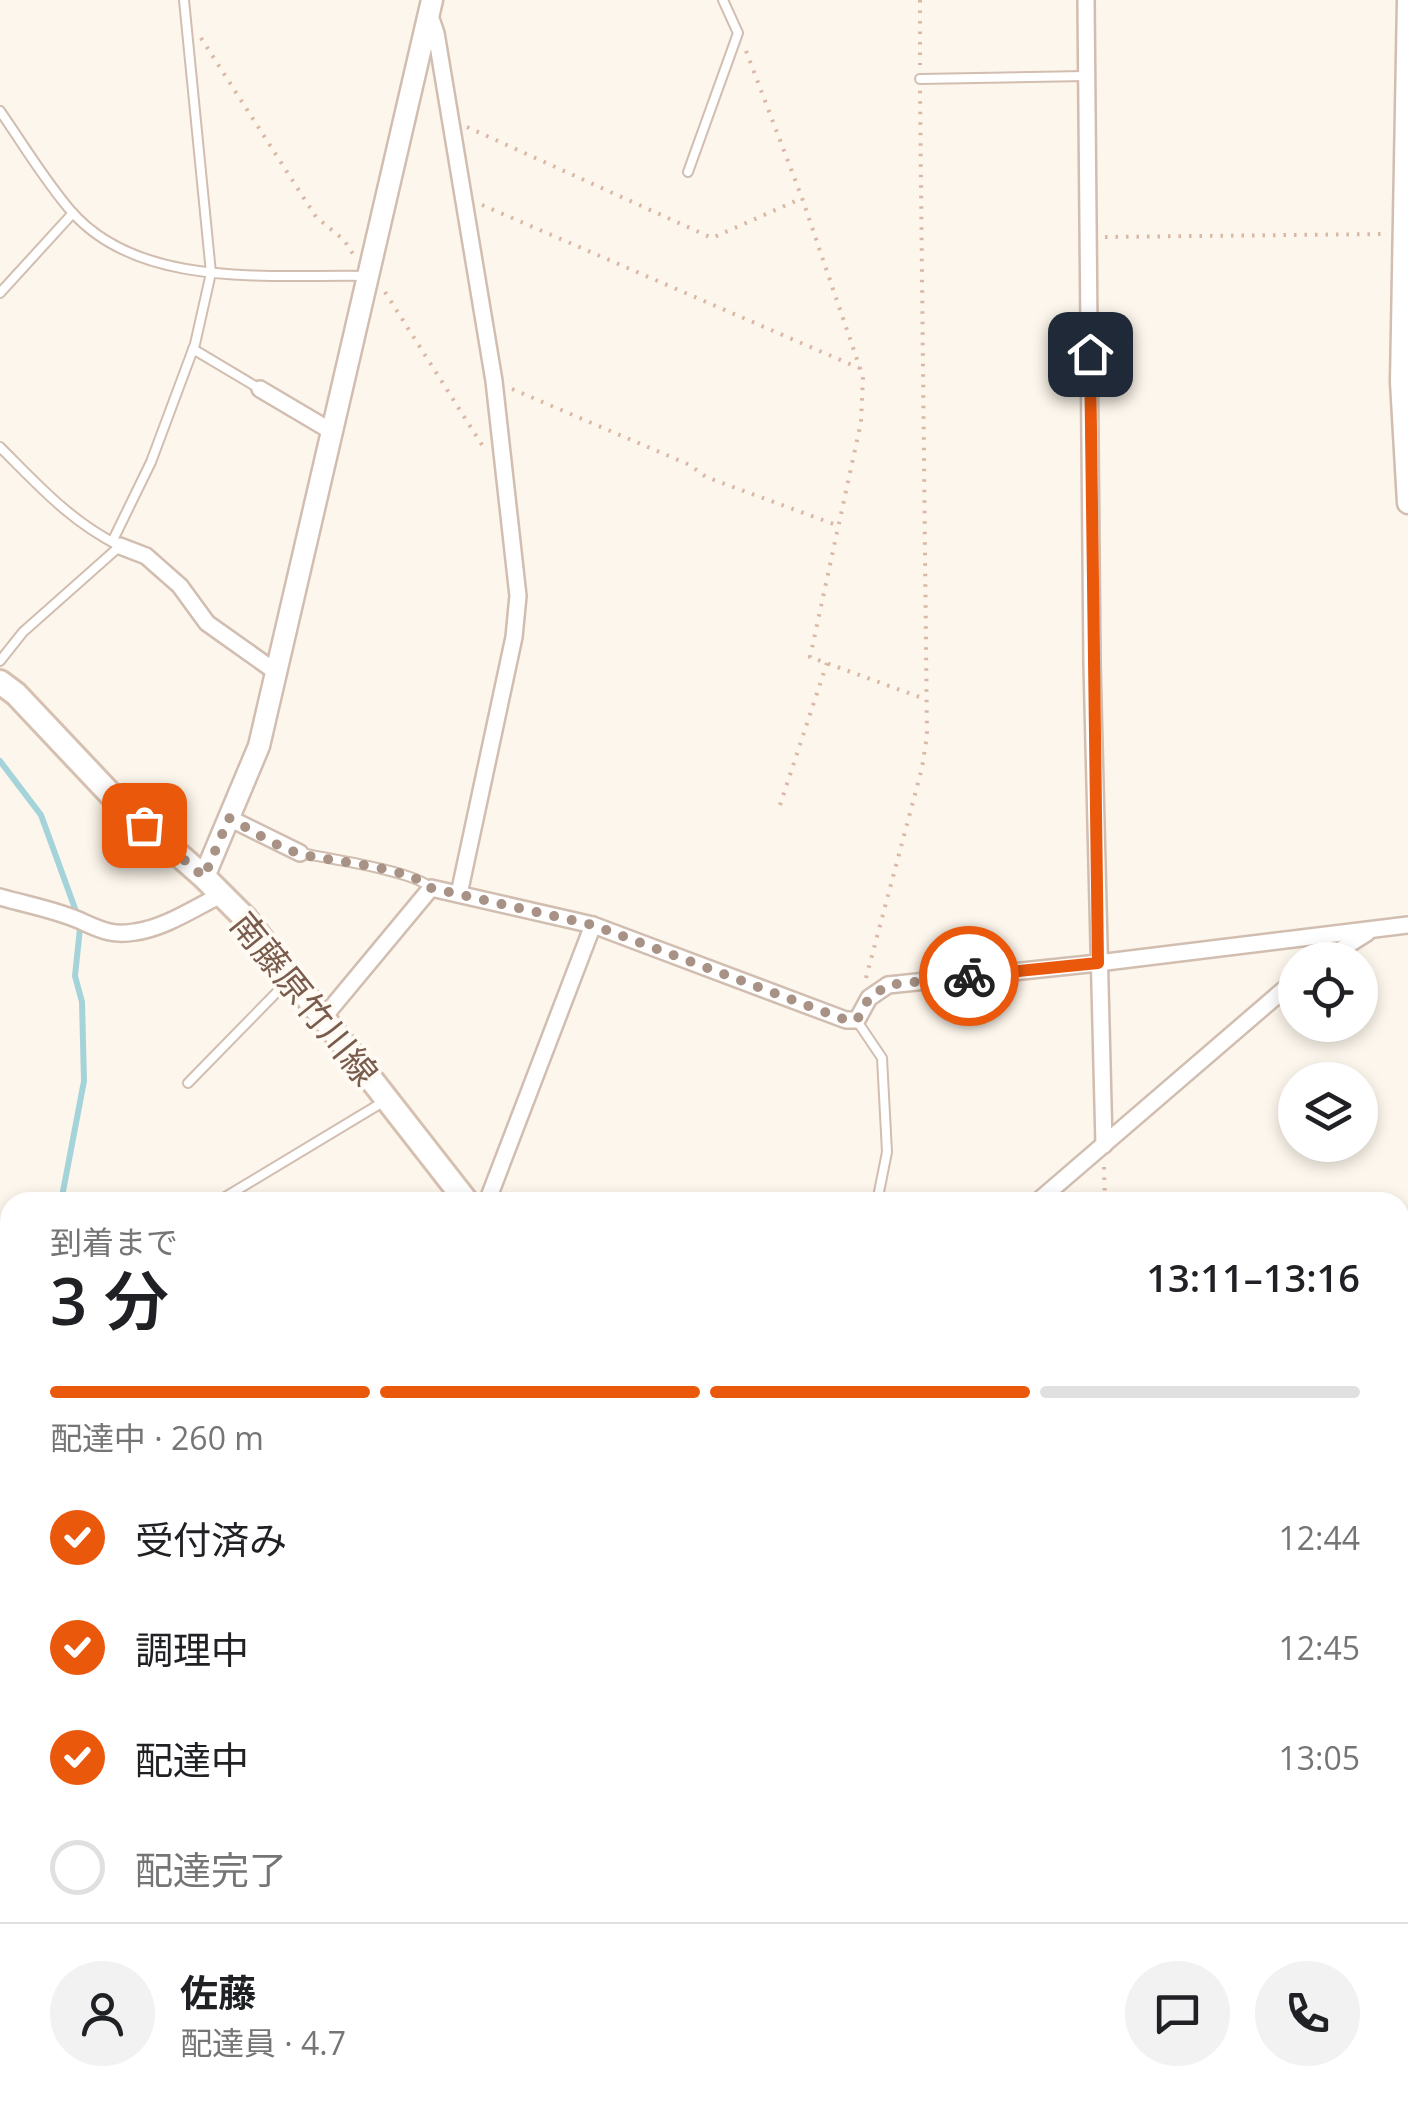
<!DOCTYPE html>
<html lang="ja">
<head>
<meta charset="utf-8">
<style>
  :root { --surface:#fff; --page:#f2f2f2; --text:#202124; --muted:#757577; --line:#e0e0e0; --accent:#ea580c }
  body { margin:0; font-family:"Open Sans","Noto Sans JP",sans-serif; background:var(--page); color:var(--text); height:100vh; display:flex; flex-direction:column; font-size:38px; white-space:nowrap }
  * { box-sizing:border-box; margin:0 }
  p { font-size:32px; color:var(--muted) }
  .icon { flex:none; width:55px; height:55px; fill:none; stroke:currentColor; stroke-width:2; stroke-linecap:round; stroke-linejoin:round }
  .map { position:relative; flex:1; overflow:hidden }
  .drawer { position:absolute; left:0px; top:1192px; width:1410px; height:932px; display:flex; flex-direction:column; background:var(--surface); border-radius:30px 30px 0 0; box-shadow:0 5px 15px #0003 }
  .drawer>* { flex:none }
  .buttons { position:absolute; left:1278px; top:942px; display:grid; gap:20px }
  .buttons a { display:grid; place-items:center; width:100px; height:100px; border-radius:50%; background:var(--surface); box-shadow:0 5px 15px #0003; font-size:50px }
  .pin { position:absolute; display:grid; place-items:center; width:85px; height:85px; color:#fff; margin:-42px; border-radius:20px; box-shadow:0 5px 15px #0006 }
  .courier { position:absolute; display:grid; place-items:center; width:100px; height:100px; margin:-50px; border:8px solid #ea580c; border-radius:50%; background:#fff; color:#222; box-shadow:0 2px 12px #0007 }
  .head em { font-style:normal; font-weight:600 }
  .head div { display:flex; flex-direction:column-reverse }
  .head { display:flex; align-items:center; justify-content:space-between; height:170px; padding:0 50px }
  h1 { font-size:65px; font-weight:600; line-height:75px }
  .bar { display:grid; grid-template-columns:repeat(4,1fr); gap:15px 10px; align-content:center; height:120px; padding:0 50px }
  .bar i { height:12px; border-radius:8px; background:var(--line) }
  .bar .on { background:var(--accent) }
  .bar p { grid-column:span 4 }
  .line { display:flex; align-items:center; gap:25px; padding:0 50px; border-top:2px solid var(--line) }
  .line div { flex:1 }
  .round { display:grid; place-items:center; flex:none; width:105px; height:105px; border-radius:52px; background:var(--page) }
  ol { padding:0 50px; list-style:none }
  li { display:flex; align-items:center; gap:30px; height:110px }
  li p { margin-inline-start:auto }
  li .icon { padding:10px; border-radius:50%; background:var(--accent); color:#fff; stroke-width:4 }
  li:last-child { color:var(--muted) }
  li i { width:55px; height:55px; border:5px solid var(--line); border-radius:50% }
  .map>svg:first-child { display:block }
  .green { fill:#d8ecc9 }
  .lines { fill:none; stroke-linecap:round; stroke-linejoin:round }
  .stream { stroke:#a5d3da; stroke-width:6 }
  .service-casing { stroke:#d1beb0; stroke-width:12 }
  .minor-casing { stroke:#d1beb0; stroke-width:20 }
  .tertiary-casing { stroke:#d1beb0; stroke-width:25 }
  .secondary-casing { stroke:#d6c0b0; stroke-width:28 }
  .path { stroke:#d9b8a5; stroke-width:4; stroke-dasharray:2.5 8; stroke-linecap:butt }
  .service { stroke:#fff; stroke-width:8 }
  .minor { stroke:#fff; stroke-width:15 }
  .tertiary { stroke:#fff; stroke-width:20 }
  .secondary { stroke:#fff; stroke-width:22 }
  .done { stroke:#a89285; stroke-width:10; stroke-dasharray:0 18 }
  .route { stroke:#ea580c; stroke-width:12 }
  .labels { text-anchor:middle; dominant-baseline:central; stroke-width:8; stroke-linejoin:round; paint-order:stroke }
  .street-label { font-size:35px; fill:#7a5c4d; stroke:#fffaf3 }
</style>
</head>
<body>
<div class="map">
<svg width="1408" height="2124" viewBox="0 0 1408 2124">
  <rect width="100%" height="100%" fill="#fdf6ec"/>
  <g class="green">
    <path d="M 1408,1812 L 1408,2124 L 1329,2124 L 1320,2115 L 1400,2115 L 1400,1818 Z"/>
    <path d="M 513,2115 L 1257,2115 L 1267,2124 L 517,2124 Z"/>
  </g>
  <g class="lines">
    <g class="stream">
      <path d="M 0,761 L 41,815 L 77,914"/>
      <path d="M 61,1202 L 84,1081 L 82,1002 L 75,976 L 80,928"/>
      <path d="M 484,2115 L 488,2124"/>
    </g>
    <defs>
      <g id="service">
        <path d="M 920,79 L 1085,76"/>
        <path d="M 0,111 C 23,144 45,181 71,211 C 140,290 272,274 367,276"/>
        <path d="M 688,172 L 738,33 L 723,0"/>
        <path d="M 0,293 L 73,213"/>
        <path d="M 193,349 L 260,389"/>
        <path d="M 0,447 C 38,485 71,522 120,546 L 23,632 L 0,661"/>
        <path d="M 112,542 L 151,462 L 195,344 L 211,273 L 184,0"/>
        <path d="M 300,853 C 326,858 415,871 431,888"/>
        <path d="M 857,1021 L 882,1058 L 887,1152 L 877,1202"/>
        <path d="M 188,1083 L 278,991 L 291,984"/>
        <path d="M 217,1202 L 383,1102"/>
      </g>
      <g id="minor">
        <path d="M 1086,0 L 1092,664 L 1104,1145"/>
        <path d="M 429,13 L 436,33 L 494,381 L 518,596 L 514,637 L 459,894"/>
        <path d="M 260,389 L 331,431"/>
        <path d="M 120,546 L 146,556 L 180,586 L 207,623 L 276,672"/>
        <path d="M 229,818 L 300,853"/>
        <path d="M 0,897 C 27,905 57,910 83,922 C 101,930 113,936 135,932 C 165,928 194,908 221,895"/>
        <path d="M 1324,960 L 1367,933"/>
        <path d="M 323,1018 L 431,888 L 593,925 L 846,1020 L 857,1020 L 869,998 L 888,985 L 1098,963 L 1408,925"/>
        <path d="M 487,1202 L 593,925"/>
        <path d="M 1037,1202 L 1295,980"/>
        <path d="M 1400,1605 L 1408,1604"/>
      </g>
      <g id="tertiary">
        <path d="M 1408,0 L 1401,382 L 1408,503"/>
        <path d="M 204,877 L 259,746 L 432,0"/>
        <path d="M 1400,1730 L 1408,1715"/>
      </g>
      <g id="secondary">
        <path d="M 0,682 L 16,694 L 115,799 L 204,877 L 246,919 L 467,1202"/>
        <path d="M 1283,2115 L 1292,2124"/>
      </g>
    </defs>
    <use href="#service" class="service-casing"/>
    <use href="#minor" class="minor-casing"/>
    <use href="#tertiary" class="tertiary-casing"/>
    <use href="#secondary" class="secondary-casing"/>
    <g class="path">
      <path d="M 920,0 L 920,65"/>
      <path d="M 201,38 L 316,217 L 344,240 L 353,254"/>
      <path d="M 746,51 L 802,198 L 863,377 L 861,422 L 810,657 L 925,699"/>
      <path d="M 467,127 L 712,238 L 800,199"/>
      <path d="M 482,205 L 859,368"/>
      <path d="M 1105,237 L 1385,234"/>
      <path d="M 385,292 L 484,448"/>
      <path d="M 512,389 L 690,465 L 706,477 L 839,526"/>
      <path d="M 780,805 L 827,663"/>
      <path d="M 866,978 L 922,768 L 927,736 L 920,90"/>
      <path d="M 1104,1167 L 1105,1202"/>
      <path d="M 0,1248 L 10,1251"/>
      <path d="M 1400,1495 L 1408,1494"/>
      <path d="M 0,1590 L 10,1593"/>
      <path d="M 1400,1759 L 1408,1759"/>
      <path d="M 0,1934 L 10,1937"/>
      <path d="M 469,2115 L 473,2124"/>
      <path d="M 860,2115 L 868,2124"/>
      <path d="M 1162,2115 L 1165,2124"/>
      <path d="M 89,2124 L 96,2115"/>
      <path d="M 722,2124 L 729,2115"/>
      <path d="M 1018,2124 L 1019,2115"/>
    </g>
    <use href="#service" class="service"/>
    <use href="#minor" class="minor"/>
    <use href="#tertiary" class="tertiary"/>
    <use href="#secondary" class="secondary"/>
  </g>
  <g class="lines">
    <path class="done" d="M 144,825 L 204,877 L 229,818 C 252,830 276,847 301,854 C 331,862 410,867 431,888 L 593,925 L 846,1020 L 857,1020 L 869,998 L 888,985 L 969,976"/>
    <path class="route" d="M 969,976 L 1098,963 L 1090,354"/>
  </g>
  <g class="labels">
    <g class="street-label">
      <text transform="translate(305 998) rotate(51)">南藤原竹川線</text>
    </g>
  </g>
</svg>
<div class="buttons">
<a><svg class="icon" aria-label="locate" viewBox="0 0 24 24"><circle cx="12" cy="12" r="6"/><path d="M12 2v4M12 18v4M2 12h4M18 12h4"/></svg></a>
<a><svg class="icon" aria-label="layers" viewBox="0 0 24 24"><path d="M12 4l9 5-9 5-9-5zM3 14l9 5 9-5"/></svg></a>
</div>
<div class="pin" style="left:144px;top:825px;background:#ea580c"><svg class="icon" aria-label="bag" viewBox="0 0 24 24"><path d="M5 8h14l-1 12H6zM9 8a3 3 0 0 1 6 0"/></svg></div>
<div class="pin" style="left:1090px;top:354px;background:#1f2937"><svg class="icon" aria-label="home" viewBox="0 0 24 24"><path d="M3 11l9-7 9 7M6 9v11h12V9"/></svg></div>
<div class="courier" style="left:969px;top:976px"><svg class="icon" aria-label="bike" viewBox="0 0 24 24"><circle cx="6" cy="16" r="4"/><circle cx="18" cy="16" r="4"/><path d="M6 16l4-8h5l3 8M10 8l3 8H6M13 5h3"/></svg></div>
<section class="drawer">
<div class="head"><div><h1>3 分</h1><p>到着まで</p></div><em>13:11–13:16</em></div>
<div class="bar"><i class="on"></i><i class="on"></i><i class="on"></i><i></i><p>配達中 · 260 m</p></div>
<ol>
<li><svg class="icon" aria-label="check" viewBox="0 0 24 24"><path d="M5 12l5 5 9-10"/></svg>受付済み<p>12:44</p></li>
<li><svg class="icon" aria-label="check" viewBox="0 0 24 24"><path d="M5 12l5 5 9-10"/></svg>調理中<p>12:45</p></li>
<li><svg class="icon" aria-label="check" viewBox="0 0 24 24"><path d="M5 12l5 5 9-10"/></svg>配達中<p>13:05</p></li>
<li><i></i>配達完了</li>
</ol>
<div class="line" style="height:180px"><a class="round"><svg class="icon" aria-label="person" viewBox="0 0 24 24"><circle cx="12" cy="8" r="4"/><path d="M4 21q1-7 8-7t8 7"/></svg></a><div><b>佐藤</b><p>配達員 · 4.7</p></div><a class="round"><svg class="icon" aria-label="chat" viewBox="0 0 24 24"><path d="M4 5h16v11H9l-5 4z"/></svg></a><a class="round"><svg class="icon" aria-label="phone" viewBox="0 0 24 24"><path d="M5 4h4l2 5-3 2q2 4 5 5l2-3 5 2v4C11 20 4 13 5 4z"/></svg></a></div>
</section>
</div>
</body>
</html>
